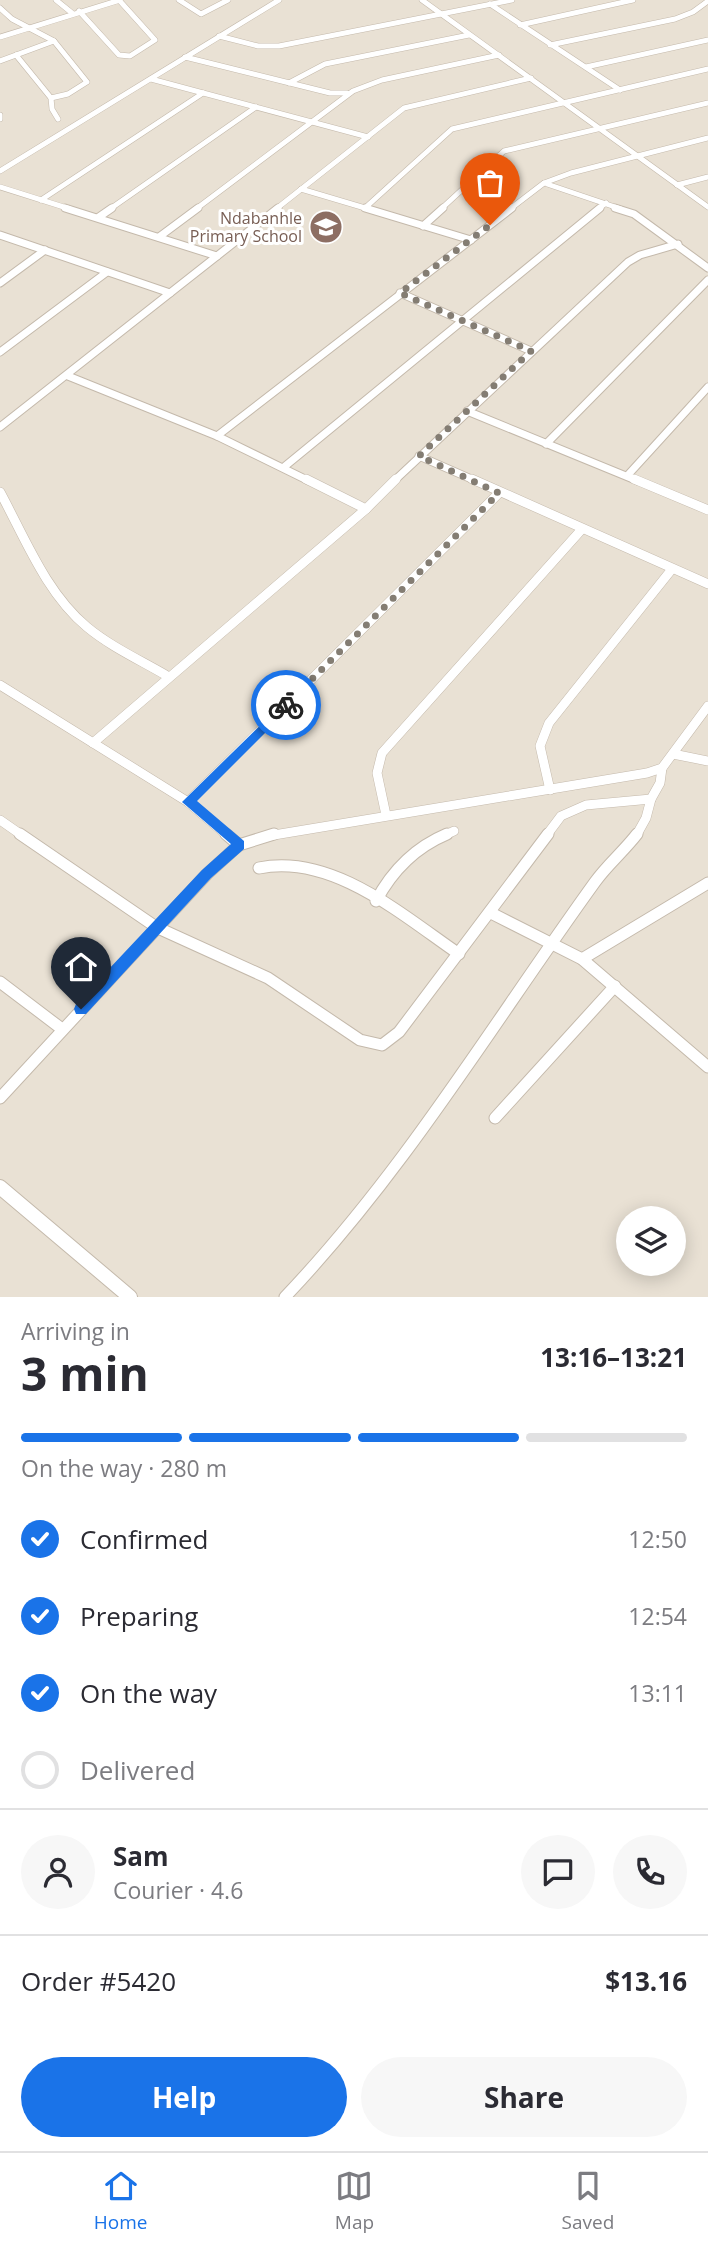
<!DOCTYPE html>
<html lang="en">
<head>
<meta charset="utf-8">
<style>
  :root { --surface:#fff; --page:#f7f7f7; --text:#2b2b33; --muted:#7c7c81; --line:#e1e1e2; --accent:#1a73e8 }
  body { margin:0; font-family:"Open Sans",sans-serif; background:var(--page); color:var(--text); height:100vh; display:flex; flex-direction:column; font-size:26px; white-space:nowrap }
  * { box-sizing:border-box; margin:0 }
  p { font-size:23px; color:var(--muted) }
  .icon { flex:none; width:38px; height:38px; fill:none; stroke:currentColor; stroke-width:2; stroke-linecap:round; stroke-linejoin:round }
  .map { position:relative; height:1297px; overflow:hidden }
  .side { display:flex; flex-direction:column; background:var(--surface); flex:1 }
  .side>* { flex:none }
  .fabs { position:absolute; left:616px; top:1206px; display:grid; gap:14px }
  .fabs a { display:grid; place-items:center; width:70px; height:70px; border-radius:50%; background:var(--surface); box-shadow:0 4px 18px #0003; font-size:35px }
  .pin { position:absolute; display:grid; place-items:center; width:60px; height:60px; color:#fff; margin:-72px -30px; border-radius:50% 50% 50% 0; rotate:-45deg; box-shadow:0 0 7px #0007 }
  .pin .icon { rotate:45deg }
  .courier { position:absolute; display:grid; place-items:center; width:70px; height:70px; margin:-35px; border:5px solid #1a73e8; border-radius:50%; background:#fff; color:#222; box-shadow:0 2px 9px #0007 }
  .summary em { font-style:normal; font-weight:700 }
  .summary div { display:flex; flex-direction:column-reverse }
  .summary { display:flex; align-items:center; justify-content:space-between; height:119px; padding:0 21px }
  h1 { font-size:46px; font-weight:700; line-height:52px }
  .bar { display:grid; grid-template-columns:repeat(4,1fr); gap:10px 7px; align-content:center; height:84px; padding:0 21px }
  .bar i { height:9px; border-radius:5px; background:var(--line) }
  .bar .current { background:var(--accent) }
  .bar p { grid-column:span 4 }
  .line { display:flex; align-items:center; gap:18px; padding:0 21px; border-top:2px solid var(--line) }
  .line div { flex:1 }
  .round { display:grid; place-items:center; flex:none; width:74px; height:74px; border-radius:37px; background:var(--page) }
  ol { padding:0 21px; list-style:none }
  li { display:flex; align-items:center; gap:21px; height:77px }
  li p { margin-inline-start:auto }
  li .icon { padding:7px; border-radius:50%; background:var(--accent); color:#fff; stroke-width:4 }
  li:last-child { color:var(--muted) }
  li i { width:38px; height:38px; border:4px solid var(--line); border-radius:50% }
  .primary-button { display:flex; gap:14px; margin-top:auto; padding:14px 21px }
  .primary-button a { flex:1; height:80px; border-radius:42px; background:var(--accent); color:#fff; font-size:28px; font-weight:700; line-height:80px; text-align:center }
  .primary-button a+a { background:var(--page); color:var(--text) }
  .menu { display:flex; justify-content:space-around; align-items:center; height:98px; border-top:2px solid var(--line); background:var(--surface); font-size:19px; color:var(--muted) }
  .menu a { display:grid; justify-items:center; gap:4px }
  .menu .current { color:var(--accent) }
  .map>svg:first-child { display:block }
  .residential { fill:#e9e1d4; fill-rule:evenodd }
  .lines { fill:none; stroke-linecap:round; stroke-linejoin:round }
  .minor-far3-casing { stroke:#c4b9ab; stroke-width:6 }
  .minor-far2-casing { stroke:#c4b9ab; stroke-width:9 }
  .minor-far1-casing { stroke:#c4b9ab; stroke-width:10 }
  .minor-casing { stroke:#c4b9ab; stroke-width:13 }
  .tertiary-casing { stroke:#c4b9ab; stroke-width:16 }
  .minor-far3 { stroke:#fff; stroke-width:5 }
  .minor-far2 { stroke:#fff; stroke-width:7 }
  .minor-far1 { stroke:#fff; stroke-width:9 }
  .minor { stroke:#fff; stroke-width:11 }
  .tertiary { stroke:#fff; stroke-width:14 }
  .route { fill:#1a73e8 }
  .done { stroke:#847d73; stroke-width:7; stroke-dasharray:0 12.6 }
  .labels { text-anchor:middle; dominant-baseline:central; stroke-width:6; stroke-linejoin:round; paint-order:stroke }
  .far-education-label { font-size:16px; fill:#785e54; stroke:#fff; text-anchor:end }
</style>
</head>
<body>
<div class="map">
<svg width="708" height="1297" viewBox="0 0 708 1297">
  <rect width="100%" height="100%" fill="#f4efe6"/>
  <path class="residential" d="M 0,0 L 708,0 L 708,1297 L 0,1297 ZM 628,1218 L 674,1218 L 674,1264 L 628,1264 Z"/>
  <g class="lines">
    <defs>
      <g id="minor-far3">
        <path d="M 56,0 L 72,13"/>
        <path d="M 179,0 L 201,14 L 228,0"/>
        <path d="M 422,0 L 708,207"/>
        <path d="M 490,4 L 620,90"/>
        <path d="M 0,8 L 12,19 L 54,41 L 87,82 L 68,94 L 51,98 L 16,55"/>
        <path d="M 79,11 L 119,55 L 130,56 L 155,40 L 119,0"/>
        <path d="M 520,25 L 633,0"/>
        <path d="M 219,36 L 258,46 L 279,46 L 512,0"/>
        <path d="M 0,37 L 120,0"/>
        <path d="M 550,45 L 675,19 L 693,12 L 708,1"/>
        <path d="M 185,57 L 330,93 L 347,93"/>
        <path d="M 0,61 L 54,41"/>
        <path d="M 586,67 L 708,40"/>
        <path d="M 151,79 L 368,137"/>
        <path d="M 289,83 L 325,64 L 469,35"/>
        <path d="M 51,98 L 52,109 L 58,119"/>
        <path d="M 0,115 L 0,119"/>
        <path d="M 0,171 L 279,0"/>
        <path d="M 544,183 L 621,209"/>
        <path d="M 677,185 L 708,177"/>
        <path d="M 0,187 L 70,209"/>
        <path d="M 301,189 L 365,208"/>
        <path d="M 41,200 L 203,93"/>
        <path d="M 110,209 L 256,107"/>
        <path d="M 196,209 L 353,91 L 382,80 L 499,55"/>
        <path d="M 276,209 L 404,108 L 531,78"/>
        <path d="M 370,209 L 365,208 L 452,129 L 708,69"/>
        <path d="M 441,209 L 504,151 L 708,103"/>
        <path d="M 510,209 L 544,183 L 571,173 L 708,138"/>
        <path d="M 598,209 L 606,203"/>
      </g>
      <g id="minor-far2">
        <path d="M 65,208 L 217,256"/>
        <path d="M 365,208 L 471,240"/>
        <path d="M 615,208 L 634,214 L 708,268"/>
        <path d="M 99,217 L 112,208"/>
        <path d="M 423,226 L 443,208"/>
        <path d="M 0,235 L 170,293"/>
        <path d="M 159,237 L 198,208"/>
        <path d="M 0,283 L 45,250"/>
        <path d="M 400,293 L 531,351"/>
        <path d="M 0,352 L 107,272"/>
        <path d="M 68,376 L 217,436"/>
        <path d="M 467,411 L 638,481"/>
        <path d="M 0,427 L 278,208"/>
        <path d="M 546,444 L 708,280"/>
        <path d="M 419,456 L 476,481"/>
        <path d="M 284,467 L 600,208"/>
        <path d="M 627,476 L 708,387"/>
        <path d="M 309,481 L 217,436 L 512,208"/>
        <path d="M 394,481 L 628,262 L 640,255 L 678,244"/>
      </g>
      <g id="minor-far1">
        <path d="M 306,479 L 366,509"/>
        <path d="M 472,479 L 708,584"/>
        <path d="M 634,479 L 708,510"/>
        <path d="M 0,492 C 25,538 46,593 87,627 C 111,647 142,661 169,677"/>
        <path d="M 0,685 L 188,802 L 228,836"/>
        <path d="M 93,743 L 366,509 L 396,479"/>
        <path d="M 673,754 L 708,761"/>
        <path d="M 550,790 L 540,746 L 549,723 L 672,569"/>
        <path d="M 188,802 L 499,493"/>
        <path d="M 386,815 L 377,773 L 382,753 L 582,529"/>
        <path d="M 0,820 L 23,836"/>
        <path d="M 268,836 L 647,773 L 662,768 L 708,706"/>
        <path d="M 443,836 L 454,831"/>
        <path d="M 546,836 L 561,816 L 586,805 L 651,799 L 660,783 L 662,768"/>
        <path d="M 636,836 L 646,818 L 651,799"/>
      </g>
      <g id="minor">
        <path d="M 20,834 L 156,927 L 268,978 L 360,1040 L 382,1045 L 399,1032 L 548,834"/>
        <path d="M 226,834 L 239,845"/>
        <path d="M 259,868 C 332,853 402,915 459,954"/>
        <path d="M 376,901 C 392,871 416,847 447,834"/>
        <path d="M 491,913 L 582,959 L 708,1067"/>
        <path d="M 582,959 L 708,883"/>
        <path d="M 0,982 L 62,1029"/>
        <path d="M 0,1098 L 207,874 L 239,845 L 274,834"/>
        <path d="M 495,1118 L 615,986"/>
        <path d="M 285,1297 C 405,1171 493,1023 595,882 C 607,865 624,851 637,834"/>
      </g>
      <path id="tertiary" d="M 0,1187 L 130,1297"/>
    </defs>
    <use href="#minor-far3" class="minor-far3-casing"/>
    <use href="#minor-far2" class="minor-far2-casing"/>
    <use href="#minor-far1" class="minor-far1-casing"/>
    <use href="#minor" class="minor-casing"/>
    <use href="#tertiary" class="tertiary-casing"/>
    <use href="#minor-far3" class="minor-far3"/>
    <use href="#minor-far2" class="minor-far2"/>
    <use href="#minor-far1" class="minor-far1"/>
    <use href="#minor" class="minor"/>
    <use href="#tertiary" class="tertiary"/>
  </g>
  <path class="route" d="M 286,700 L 290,701 L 290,708 L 197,801 L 244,841 L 244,849 L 211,878 L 86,1014 L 76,1014 L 74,1009 L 76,1004 L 202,870 L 231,844 L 182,802 Z"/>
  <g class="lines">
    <path class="done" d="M 286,705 L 499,493 L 419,456 L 531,351 L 400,293 L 490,225"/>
  </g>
  <defs>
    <symbol id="school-disc" viewBox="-11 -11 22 22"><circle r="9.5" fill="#8d6e63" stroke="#fff"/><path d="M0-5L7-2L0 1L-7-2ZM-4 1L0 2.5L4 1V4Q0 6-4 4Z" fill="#fff"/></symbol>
  </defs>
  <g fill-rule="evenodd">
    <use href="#school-disc" x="307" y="208" width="38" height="38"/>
  </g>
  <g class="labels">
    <g class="far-education-label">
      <text x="302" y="218">Ndabanhle<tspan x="302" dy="18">Primary School</tspan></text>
    </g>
  </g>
</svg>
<div class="fabs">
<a><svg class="icon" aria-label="layers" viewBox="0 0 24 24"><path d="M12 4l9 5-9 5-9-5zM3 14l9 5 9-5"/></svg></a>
</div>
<div class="pin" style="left:490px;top:225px;background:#ea580c"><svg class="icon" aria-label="bag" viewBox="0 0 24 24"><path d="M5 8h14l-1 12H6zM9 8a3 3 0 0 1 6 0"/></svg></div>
<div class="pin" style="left:81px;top:1009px;background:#1f2937"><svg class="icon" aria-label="home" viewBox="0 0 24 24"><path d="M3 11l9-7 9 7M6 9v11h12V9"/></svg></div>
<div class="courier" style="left:286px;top:705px"><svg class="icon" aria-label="bike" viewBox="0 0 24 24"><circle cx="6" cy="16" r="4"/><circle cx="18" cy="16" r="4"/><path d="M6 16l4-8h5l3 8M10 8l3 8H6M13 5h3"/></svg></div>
</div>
<section class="side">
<div class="summary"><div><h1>3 min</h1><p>Arriving in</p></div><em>13:16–13:21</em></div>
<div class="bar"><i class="current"></i><i class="current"></i><i class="current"></i><i></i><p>On the way · 280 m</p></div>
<ol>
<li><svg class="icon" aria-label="check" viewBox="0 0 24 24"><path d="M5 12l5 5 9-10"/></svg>Confirmed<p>12:50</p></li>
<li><svg class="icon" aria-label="check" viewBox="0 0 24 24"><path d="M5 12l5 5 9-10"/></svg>Preparing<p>12:54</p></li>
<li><svg class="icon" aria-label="check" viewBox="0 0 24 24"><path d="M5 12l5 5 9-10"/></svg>On the way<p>13:11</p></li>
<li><i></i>Delivered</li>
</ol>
<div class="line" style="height:126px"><a class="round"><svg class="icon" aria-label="person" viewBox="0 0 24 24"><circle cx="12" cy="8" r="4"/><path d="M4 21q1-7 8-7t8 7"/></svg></a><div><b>Sam</b><p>Courier · 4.6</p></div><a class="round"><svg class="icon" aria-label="chat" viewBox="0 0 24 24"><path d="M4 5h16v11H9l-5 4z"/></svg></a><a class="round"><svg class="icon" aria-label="phone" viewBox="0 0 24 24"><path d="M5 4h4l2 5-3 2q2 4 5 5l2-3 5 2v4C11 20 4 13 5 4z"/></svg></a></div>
<div class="line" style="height:91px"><div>Order #5420</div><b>$13.16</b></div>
<div class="primary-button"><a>Help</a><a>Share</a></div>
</section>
<nav class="menu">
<a class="current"><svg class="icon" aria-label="home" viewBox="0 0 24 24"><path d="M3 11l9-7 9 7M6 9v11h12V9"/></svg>Home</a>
<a><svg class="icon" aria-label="map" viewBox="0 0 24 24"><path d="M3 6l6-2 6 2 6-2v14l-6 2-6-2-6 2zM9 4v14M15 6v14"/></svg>Map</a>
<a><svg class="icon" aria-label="saved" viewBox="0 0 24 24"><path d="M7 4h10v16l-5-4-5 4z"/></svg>Saved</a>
</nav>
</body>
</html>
